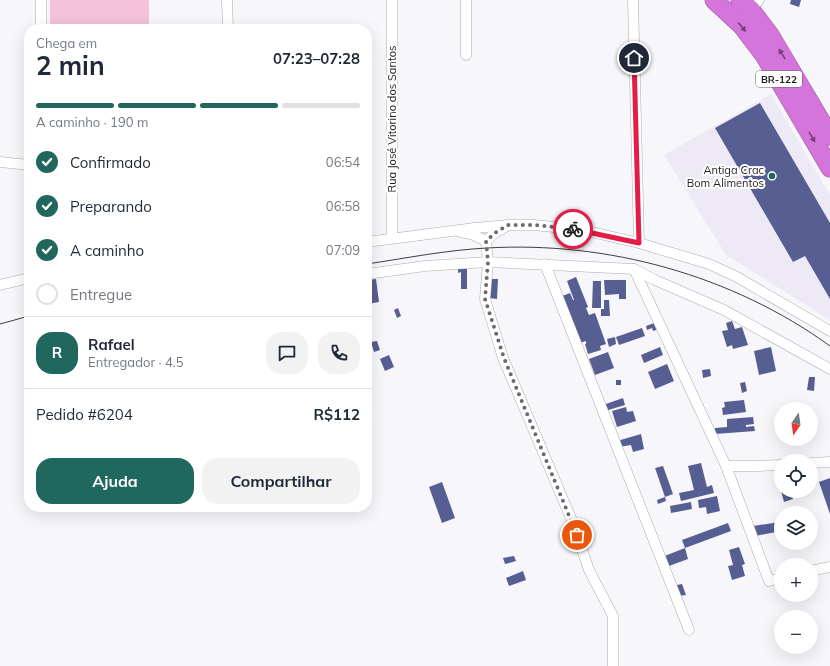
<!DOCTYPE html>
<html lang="pt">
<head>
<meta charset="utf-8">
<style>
  :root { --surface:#fff; --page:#f2f2f3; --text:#1f2937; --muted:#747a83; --line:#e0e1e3; --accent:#20685e }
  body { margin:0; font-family:Mulish,sans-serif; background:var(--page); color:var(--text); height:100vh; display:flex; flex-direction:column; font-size:15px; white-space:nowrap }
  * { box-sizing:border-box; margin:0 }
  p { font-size:13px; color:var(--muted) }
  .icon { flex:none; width:22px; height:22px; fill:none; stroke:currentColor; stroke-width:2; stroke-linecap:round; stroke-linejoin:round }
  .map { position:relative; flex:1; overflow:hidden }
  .details { position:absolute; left:24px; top:24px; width:348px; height:488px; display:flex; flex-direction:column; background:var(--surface); border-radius:16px; box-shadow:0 4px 16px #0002 }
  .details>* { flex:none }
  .needle { width:26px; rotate:193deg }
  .tools { position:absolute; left:774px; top:402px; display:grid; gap:8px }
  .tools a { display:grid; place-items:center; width:44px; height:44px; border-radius:50%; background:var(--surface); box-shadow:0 4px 16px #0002; font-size:20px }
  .pin { position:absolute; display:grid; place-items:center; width:34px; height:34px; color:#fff; margin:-17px; border:2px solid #fff; border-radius:50%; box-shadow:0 1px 4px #0007 }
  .courier { position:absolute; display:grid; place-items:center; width:40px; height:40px; margin:-20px; border:3px solid #e11d48; border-radius:50%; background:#fff; color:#222; box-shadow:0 1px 5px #0007 }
  .head em { font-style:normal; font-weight:700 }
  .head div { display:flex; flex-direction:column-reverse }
  .head { display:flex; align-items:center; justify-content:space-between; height:68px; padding:0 12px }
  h1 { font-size:26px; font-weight:700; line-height:30px }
  .bar { display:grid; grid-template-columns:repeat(4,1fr); gap:6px 4px; align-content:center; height:48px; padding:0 12px }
  .bar i { height:5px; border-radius:3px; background:var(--line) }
  .bar .active { background:var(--accent) }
  .bar p { grid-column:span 4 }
  .line { display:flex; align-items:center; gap:10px; padding:0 12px; border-top:1px solid var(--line) }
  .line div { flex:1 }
  .round { display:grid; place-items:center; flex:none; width:42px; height:42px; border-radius:16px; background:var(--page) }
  ol { padding:0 12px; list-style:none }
  li { display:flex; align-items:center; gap:12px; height:44px }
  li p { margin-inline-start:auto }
  li .icon { padding:4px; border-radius:50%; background:var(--accent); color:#fff; stroke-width:4 }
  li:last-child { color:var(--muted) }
  li i { width:22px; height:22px; border:2px solid var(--line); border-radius:50% }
  .primary-button { display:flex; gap:8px; margin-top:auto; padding:8px 12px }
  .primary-button a { flex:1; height:46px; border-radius:16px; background:var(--accent); color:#fff; font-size:16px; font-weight:700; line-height:46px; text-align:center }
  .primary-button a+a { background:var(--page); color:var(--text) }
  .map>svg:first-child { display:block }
  .built { fill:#edeaf5 }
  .green { fill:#f4c2d9 }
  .building { fill:#575e92 }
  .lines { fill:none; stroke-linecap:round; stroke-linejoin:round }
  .street-casing { stroke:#acabae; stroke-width:11 }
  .highway-casing { stroke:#95579a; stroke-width:19 }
  .street { stroke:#fff; stroke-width:10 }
  .highway { stroke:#d575dc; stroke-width:18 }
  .tram { stroke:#3f3f40; stroke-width:1 }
  .oneway { fill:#704574 }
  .done { stroke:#6a6a6c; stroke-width:4; stroke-dasharray:0 7.2 }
  .route { stroke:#e11d48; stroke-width:5 }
  .poi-dot { fill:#20685e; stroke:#fff; stroke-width:1.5 }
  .labels { text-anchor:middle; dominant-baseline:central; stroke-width:4; stroke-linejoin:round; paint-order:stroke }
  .shield { fill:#fff; stroke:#626262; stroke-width:1 }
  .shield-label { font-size:10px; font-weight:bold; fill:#1e1e1f }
  .street-label { font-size:11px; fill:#1e1e1f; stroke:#fff }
  .poi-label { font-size:11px; fill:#1e1e1f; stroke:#fff; text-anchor:end }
</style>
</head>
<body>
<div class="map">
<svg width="830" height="666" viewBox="0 0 830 666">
  <rect width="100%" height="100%" fill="#f7f6fa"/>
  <path class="built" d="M 771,94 L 830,195 L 830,320 L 726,255 L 664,155 Z"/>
  <rect class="green" x="50" y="0" width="99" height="29"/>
  <g class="building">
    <path d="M 791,0 L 801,0 L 799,7 L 790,4 Z"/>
    <path d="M 760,103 L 830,223 L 830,299 L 805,256 L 793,262 L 715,128 Z"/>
    <path d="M 458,269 L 467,269 L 467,289 L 461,289 L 461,272 L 458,273 Z"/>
    <path d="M 576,277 L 588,307 L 586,308 L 589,315 L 595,313 L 606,344 L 600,346 L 601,350 L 588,354 L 585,344 L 586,344 L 586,341 L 580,343 L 562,296 L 570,293 L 573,300 L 574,300 L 567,281 Z"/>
    <path d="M 376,279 L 379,302 L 367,304 L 367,280 Z"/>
    <path d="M 490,279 L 498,279 L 497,299 L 489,298 Z"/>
    <path d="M 604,280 L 626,280 L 626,299 L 619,299 L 619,294 L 605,295 Z"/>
    <path d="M 593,281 L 601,281 L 601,308 L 592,308 Z"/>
    <path d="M 604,300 L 609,300 L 610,316 L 601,316 L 601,309 L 604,309 Z"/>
    <path d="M 398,308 L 401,316 L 397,318 L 394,310 Z"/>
    <path d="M 732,321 L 735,329 L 742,327 L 748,345 L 733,349 L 732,345 L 727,347 L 722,331 L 728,330 L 726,323 Z"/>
    <path d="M 657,322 L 659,329 L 653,331 L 652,328 L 647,330 L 646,326 Z"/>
    <path d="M 642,328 L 645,336 L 619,345 L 616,337 Z"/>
    <path d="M 615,337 L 616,344 L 609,347 L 607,339 Z"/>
    <path d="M 377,341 L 380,350 L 374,352 L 371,342 Z"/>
    <path d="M 660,347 L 663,355 L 644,363 L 641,355 Z"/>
    <path d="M 771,347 L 776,371 L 759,375 L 754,351 Z"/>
    <path d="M 608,352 L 614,368 L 595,375 L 589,359 Z"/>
    <path d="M 389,355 L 394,367 L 385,371 L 380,359 Z"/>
    <path d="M 667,364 L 674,381 L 655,389 L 648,372 Z"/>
    <path d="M 710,369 L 711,376 L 703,378 L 702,370 Z"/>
    <path d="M 809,377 L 815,377 L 814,391 L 807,390 Z"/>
    <rect x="616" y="380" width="5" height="5"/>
    <path d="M 745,382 L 747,391 L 742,393 L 740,383 Z"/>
    <path d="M 623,398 L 625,405 L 605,411 L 603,405 Z"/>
    <path d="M 744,400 L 746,412 L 723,415 L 722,408 L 725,407 L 724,402 Z"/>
    <path d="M 626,407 L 627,412 L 633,411 L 636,421 L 617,427 L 612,411 Z"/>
    <path d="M 753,417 L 754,424 L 746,425 L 746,427 L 754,426 L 755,431 L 715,434 L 715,428 L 727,427 L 727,419 Z"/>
    <path d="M 641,434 L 644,449 L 633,452 L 631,445 L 619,447 L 617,441 Z"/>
    <path d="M 701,463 L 707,487 L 712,485 L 714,493 L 681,501 L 679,493 L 694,490 L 688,466 Z"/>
    <path d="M 663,466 L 673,494 L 665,497 L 655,468 Z"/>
    <path d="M 830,478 L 830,514 L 819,482 Z"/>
    <path d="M 442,482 L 455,518 L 442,523 L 429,487 Z"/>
    <path d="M 781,491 L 790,491 L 793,499 L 784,502 Z"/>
    <path d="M 717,496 L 720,511 L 707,514 L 706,507 L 699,508 L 698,500 Z"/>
    <path d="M 665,497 L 666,501 L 658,504 L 657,500 Z"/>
    <path d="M 691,502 L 692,509 L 671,513 L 670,506 Z"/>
    <path d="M 780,522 L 781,531 L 755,536 L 753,526 Z"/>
    <path d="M 728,523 L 731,531 L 685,548 L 688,559 L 666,567 L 662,557 L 685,548 L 682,540 Z"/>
    <path d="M 739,547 L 745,564 L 742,565 L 745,576 L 732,580 L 728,566 L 733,565 L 729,550 Z"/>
    <path d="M 514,556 L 516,561 L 505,564 L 503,558 Z"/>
    <path d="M 523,571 L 526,580 L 509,586 L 506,578 Z"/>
    <path d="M 682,584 L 686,595 L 678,596 L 677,585 Z"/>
  </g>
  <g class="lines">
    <defs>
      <g id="street">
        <path d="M 227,0 L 228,29"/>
        <path d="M 466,0 L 466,55"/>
        <path d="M 633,0 L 639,243"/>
        <path d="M 751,10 L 759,0"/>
        <path d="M 41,29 L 41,0"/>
        <path d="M 0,162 L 29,165"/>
        <path d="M 507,226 L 495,233 L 486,241 L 488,262 L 485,299 L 503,358 L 573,523 L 589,570 L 613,616 L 613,666"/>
        <path d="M 460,232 L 471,234 L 486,241"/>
        <path d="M 392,238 L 392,0"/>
        <path d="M 367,242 L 475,228 L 508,225 L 534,225 L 583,230 L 639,243 L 709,264 L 737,277 L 830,331"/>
        <path d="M 545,264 L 689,630"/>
        <path d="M 634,269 L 726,466 L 769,581 L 781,578"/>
        <path d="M 367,274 L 425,266 L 488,262 L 634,269 L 655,280 L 724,310 L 830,369"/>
        <path d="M 0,285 L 29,278"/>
        <path d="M 811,463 L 830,462"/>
        <path d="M 726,466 L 756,466 L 781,465"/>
        <path d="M 811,571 L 830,567"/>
      </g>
      <g id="highway">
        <path d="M 714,0 L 742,26 L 764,55 L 830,168"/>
        <path d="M 740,0 L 751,10 L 770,35 L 830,136"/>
      </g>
    </defs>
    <use href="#street" class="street-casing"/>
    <use href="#highway" class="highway-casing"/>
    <use href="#street" class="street"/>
    <use href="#highway" class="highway"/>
    <g class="tram">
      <path d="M 367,264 C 407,258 447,250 487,248 C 607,241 732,275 830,346"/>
      <path d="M 0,324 L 29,316"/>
    </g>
  </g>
  <defs><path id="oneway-solid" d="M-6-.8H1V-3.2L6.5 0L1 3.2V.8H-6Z"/></defs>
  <g class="oneway">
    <use href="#oneway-solid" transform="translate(742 27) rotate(49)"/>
    <use href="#oneway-solid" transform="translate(782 54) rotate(-122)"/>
    <use href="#oneway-solid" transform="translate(812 137) rotate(60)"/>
  </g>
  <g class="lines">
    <path class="done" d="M 573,229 L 534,225 L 508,225 L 495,233 L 486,241 L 488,262 L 485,299 L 504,358 L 577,535"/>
    <path class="route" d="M 573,229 L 639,243 L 634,58"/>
  </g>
  <circle class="poi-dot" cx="772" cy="176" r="4"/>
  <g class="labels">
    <rect class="shield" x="756" y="71" width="46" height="16" rx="3"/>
    <g class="shield-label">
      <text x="779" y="79">BR-122</text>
    </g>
    <g class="street-label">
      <text transform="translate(392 119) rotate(-90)">Rua José Vitorino dos Santos</text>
    </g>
    <g class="poi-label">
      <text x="764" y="170">Antiga Crac<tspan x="764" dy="13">Bom Alimentos</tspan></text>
    </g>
  </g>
</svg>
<div class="tools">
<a><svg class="needle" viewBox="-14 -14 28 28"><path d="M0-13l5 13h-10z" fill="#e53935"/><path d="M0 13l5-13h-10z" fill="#747a83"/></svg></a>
<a><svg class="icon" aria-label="locate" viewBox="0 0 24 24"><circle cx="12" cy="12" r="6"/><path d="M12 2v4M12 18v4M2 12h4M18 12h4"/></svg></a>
<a><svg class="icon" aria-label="layers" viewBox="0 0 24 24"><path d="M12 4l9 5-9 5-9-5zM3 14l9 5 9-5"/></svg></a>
<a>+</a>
<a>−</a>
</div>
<div class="pin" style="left:577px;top:535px;background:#ea580c"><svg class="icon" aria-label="bag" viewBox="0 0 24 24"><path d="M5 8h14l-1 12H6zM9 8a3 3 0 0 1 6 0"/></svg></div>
<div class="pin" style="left:634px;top:58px;background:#1f2937"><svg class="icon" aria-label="home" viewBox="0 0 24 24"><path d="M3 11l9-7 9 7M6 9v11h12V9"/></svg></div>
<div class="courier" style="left:573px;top:229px"><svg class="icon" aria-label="bike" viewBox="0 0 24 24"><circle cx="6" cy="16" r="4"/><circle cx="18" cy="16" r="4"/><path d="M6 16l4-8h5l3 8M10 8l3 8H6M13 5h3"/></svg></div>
<section class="details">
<div class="head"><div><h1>2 min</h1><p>Chega em</p></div><em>07:23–07:28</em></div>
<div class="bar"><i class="active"></i><i class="active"></i><i class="active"></i><i></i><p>A caminho · 190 m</p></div>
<ol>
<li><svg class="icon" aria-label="check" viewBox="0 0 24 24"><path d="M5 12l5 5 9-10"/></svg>Confirmado<p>06:54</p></li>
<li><svg class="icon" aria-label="check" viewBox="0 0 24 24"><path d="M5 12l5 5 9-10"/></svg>Preparando<p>06:58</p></li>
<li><svg class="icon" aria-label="check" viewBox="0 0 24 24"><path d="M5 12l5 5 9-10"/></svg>A caminho<p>07:09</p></li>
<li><i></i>Entregue</li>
</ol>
<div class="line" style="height:72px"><b class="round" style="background:var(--accent);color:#fff">R</b><div><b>Rafael</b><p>Entregador · 4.5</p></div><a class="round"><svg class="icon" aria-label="chat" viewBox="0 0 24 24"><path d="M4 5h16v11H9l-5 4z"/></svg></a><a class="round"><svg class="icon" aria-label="phone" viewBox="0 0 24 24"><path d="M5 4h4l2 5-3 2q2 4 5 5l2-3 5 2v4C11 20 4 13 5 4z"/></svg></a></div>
<div class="line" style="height:52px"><div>Pedido #6204</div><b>R$112</b></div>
<div class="primary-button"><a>Ajuda</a><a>Compartilhar</a></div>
</section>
</div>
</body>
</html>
